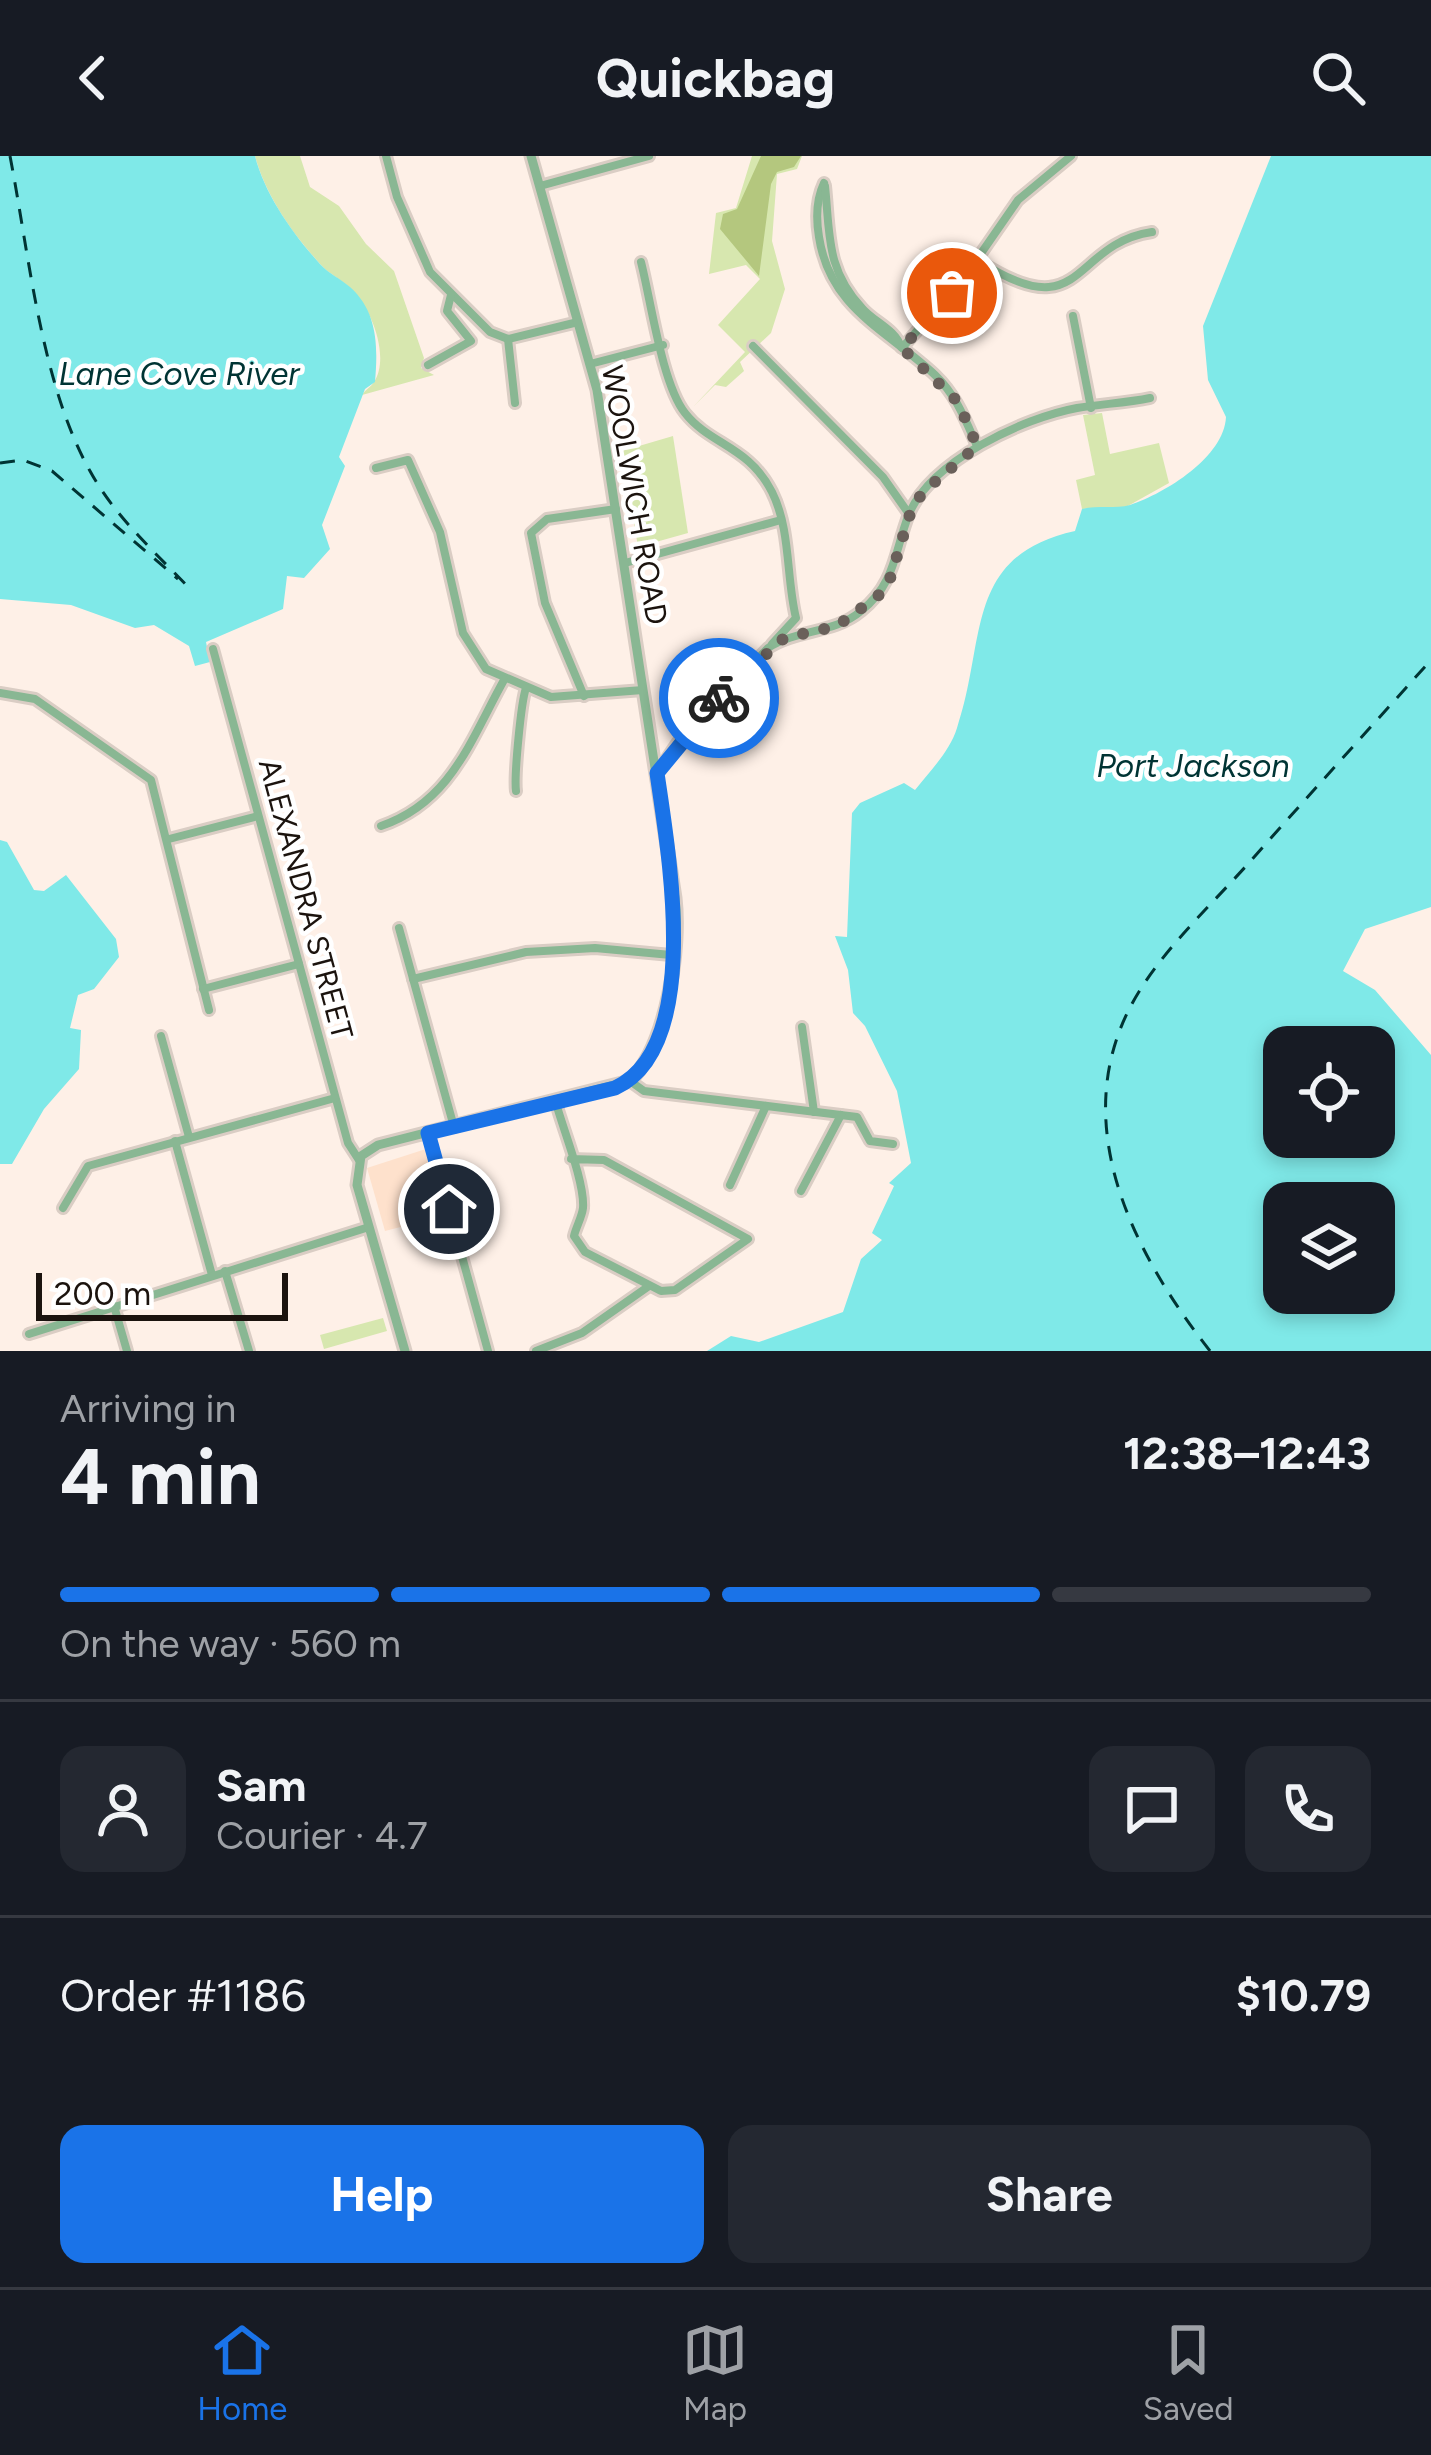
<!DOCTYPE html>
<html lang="en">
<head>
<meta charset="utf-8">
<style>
  :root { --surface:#171b24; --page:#242831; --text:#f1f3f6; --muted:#9ea1a6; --line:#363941; --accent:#1a73e8 }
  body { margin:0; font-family:Figtree,sans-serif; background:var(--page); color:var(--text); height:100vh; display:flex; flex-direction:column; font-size:45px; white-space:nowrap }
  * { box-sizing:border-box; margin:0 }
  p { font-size:39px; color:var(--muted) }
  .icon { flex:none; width:66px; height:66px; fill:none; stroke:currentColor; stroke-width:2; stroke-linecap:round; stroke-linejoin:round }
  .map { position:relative; height:1195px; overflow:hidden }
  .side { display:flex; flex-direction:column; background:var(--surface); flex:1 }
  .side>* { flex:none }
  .buttons { position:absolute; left:1263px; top:870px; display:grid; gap:24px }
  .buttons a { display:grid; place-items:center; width:132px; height:132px; border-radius:24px; background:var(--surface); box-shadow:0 6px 18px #0003; font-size:60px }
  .scale { position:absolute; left:36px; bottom:30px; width:252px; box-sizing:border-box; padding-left:12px; border:6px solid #1b130e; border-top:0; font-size:33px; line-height:42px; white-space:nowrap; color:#1b130e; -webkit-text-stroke:9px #fff; paint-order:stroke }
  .pin { position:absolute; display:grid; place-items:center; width:102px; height:102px; color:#fff; margin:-51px; border:6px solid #fff; border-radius:50%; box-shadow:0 3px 12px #0007 }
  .courier { position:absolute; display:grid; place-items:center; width:120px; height:120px; margin:-60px; border:9px solid #1a73e8; border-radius:50%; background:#fff; color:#222; box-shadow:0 3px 15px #0007 }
  .summary em { font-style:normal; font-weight:700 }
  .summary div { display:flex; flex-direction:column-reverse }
  .summary { display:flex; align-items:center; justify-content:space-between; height:204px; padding:0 60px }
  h1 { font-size:78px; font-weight:700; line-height:90px }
  .bar { display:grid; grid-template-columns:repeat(4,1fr); gap:18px 12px; align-content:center; height:144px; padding:0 60px }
  .bar i { height:15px; border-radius:9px; background:var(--line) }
  .bar .selected { background:var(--accent) }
  .bar p { grid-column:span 4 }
  .line { display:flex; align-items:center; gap:30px; padding:0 60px; border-top:3px solid var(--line) }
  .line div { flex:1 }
  .round { display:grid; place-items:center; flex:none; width:126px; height:126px; border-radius:24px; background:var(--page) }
  .button { display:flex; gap:24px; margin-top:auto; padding:24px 60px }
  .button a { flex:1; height:138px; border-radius:24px; background:var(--accent); color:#fff; font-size:48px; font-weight:700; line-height:138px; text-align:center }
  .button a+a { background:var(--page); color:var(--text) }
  header { display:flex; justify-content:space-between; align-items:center; height:156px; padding:0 60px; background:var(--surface); font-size:54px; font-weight:700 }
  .tab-bar { display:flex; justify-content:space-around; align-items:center; height:168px; border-top:3px solid var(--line); background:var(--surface); font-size:33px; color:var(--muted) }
  .tab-bar a { display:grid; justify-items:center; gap:6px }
  .tab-bar .selected { color:var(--accent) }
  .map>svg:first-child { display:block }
  .built { fill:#fee1cc }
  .green { fill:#d7e7af }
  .forest { fill:#b4c77e }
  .water { fill:#7fe9e8; fill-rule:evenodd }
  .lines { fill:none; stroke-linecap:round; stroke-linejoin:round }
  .ferry { stroke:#003434; stroke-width:3; stroke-dasharray:15 12; stroke-linecap:butt }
  .minor-casing { stroke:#dacdc4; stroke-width:14 }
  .tertiary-casing { stroke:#dacdc4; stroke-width:15 }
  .minor { stroke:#89b793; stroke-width:8 }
  .tertiary { stroke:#89b793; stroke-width:9 }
  .done { stroke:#6a605a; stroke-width:12; stroke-dasharray:0 21.6 }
  .route { stroke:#1a73e8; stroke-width:15 }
  .labels { text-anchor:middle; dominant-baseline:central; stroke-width:9; stroke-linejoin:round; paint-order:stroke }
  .street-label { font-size:30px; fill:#1b130e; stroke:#fff }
  .water-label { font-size:33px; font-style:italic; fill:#003434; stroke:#fff }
</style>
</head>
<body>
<header><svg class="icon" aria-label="back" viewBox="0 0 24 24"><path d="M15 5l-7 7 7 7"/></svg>Quickbag<svg class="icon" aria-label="search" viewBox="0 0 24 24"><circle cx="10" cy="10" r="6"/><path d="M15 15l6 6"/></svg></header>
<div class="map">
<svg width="1431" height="1195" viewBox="0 0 1431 1195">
  <rect width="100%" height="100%" fill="#fef0e7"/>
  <path class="built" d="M 429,992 L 447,1059 L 385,1075 L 367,1012 Z"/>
  <g class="green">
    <path d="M 255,0 L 300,0 L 310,31 L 339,50 L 366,88 L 394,115 L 424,202 L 421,212 L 434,219 L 362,239 C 365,234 371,231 374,226 C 391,200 370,149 350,132 C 341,123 329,118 321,109 C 292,77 266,40 255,0 Z"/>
    <path d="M 752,0 L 802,0 L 797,13 L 777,18 L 772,85 L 785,133 L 771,177 L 740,206 L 744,215 L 726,231 L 715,229 L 693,251 L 745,196 L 718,169 L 760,123 L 746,109 L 709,118 L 716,57 L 736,52 Z"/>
    <path d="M 1102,257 L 1110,298 L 1159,287 L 1169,327 L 1126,351 L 1082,353 L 1076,324 L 1095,319 L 1083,259 Z"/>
    <path d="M 673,280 L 688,377 L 638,391 L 622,295 Z"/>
    <path d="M 383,1162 L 387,1175 L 324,1193 L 320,1179 Z"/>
  </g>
  <path class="forest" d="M 761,0 L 801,0 L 794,11 L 777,16 L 771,28 L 759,120 L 720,73 L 723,58 L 737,53 Z"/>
  <g class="water">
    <path d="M 0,0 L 255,0 C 265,39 293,78 320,108 C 329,118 341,123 350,131 C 378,156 378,191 375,226 L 365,233 L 339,301 L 345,310 L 322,369 L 330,393 L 304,422 L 287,420 L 283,453 L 206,486 L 210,506 L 195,510 L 189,490 L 154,469 L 135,472 L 71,449 L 0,443 Z"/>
    <path d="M 1271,0 L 1431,0 L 1431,751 L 1365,773 L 1343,815 L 1375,834 L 1431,899 L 1431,1195 L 707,1195 L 731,1180 L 759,1186 L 843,1156 L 861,1103 L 882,1084 L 872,1077 L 894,1030 L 889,1027 L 911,1007 L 897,935 L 865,870 L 853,857 L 848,814 L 835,780 L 847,781 L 852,657 L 860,647 L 904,627 L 915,634 C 930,615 950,595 957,572 C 987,484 963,400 1075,375 L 1082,353 C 1098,349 1116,353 1130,349 C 1166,337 1224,301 1226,261 L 1208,224 L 1203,170 ZM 1284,891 L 1374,891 L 1374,981 L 1284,981 ZM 1284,1047 L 1374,1047 L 1374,1137 L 1284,1137 Z"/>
    <path d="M 0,684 L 7,686 L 34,734 L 44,735 L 66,719 L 116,783 L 119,801 L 94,833 L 78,839 L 70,872 L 81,874 L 79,913 L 44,953 L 12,1008 L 0,1008 Z"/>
  </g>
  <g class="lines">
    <g class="ferry">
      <path d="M 10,0 C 29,98 41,228 90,315 C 115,361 157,398 192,435"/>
      <path d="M 0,307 L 23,304 L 52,315 L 178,423"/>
      <path d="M 1210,1195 C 1130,1093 1062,958 1140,834 C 1169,788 1211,749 1247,709 C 1308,640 1370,572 1431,504"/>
    </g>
    <defs>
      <g id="minor">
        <path d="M 386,0 L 397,41 L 430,116 L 490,176 L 508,183 L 578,166"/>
        <path d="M 824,27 C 816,44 816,63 819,81 C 830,153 887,174 935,219 C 956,239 965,263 977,290"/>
        <path d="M 540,30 L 649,0"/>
        <path d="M 825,30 C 830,78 826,114 862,152 C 874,166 895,173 901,191"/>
        <path d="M 976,103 C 1085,175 1070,88 1152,76"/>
        <path d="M 641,106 C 651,145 662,228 685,257 C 710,289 749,290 772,336 C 791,374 786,421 796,462 L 772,488"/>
        <path d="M 1073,160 L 1091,252"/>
        <path d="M 508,183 L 515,247"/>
        <path d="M 753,190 L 883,321 L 909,358"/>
        <path d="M 902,192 L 966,119 L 1018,44 L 1071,0"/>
        <path d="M 590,208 L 663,189"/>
        <path d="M 428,209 L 471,185 L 447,155 L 451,139"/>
        <path d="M 376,312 L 408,304 L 440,376 L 463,477 L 486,513 L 551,541 L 643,534"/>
        <path d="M 625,407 L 781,364"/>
        <path d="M 213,493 L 348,987 L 359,1004"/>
        <path d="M 0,537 L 35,543 L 151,624 L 209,854"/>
        <path d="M 584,540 L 545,447 L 531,377 L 547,363 L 616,353"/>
        <path d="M 657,617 L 678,586 L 768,492 C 797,473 834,478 861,455 C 896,427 894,396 909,358 C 931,305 1023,262 1077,252 C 1100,248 1126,247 1150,242"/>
        <path d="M 516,635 C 514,620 521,546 526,532"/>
        <path d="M 381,670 C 451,646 470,585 504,524"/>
        <path d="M 169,683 L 258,660"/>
        <path d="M 399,772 L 454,971"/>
        <path d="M 413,823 L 526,796 L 595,792 L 671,799"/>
        <path d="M 203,833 L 299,808"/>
        <path d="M 802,871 L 814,956"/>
        <path d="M 161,880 L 189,981"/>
        <path d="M 630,925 L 644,935 L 857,961 L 870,985 L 893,988"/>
        <path d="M 556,947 C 563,973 585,1027 583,1052 C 582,1061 576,1071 574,1080 L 585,1096 L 661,1135 L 675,1134 L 748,1083 L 604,1004 L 571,1003"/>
        <path d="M 428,977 L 488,1195"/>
        <path d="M 175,985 L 212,1119"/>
        <path d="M 730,1029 L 766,950"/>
        <path d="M 801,1035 L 841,959"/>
        <path d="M 63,1052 L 88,1010 L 335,942"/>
        <path d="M 225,1115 L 249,1195"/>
        <path d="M 114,1150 L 127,1195"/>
        <path d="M 29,1178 L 369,1071"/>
        <path d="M 536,1195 L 582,1177 L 649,1130"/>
      </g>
      <path id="tertiary" d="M 405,1195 L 357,1029 L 361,1000 L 378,989 L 630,925 C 667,889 681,792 675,742 L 597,234 L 531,0"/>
    </defs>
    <use href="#minor" class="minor-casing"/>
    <use href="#tertiary" class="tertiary-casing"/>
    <use href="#minor" class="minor"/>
    <use href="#tertiary" class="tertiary"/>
  </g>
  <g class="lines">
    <path class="done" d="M 719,542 L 784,482 L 837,470 L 879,439 L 889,426 L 910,358 L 922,337 L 977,290 L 958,246 L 902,192 L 952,137"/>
    <path class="route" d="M 449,1053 L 428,977 L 615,932 C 704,891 668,694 657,617 L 719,542"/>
  </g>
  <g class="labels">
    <g class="street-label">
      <text transform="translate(635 339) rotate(80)">WOOLWICH ROAD</text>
      <text transform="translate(306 743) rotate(75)">ALEXANDRA STREET</text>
    </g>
    <g class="water-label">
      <text x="179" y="217">Lane Cove River</text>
      <text x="1193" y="609">Port Jackson</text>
    </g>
  </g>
</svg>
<div class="buttons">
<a><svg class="icon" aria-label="locate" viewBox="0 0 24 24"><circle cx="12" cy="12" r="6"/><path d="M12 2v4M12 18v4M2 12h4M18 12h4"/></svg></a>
<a><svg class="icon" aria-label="layers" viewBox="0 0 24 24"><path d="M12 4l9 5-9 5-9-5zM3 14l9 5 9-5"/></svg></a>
</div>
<div class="scale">200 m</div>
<div class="pin" style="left:952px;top:137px;background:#ea580c"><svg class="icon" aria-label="bag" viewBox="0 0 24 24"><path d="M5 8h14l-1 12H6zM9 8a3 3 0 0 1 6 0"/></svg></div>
<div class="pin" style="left:449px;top:1053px;background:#1f2937"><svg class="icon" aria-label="home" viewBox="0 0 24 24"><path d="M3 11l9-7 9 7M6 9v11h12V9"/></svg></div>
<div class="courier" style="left:719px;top:542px"><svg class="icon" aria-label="bike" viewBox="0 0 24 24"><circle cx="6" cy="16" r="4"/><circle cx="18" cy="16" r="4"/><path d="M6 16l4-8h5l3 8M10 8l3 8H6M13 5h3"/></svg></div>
</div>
<section class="side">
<div class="summary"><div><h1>4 min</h1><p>Arriving in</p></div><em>12:38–12:43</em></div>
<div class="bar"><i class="selected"></i><i class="selected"></i><i class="selected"></i><i></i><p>On the way · 560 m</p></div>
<div class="line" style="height:216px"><a class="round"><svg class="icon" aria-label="person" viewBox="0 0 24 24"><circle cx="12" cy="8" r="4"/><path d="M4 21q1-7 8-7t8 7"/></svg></a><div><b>Sam</b><p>Courier · 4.7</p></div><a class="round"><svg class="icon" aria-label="chat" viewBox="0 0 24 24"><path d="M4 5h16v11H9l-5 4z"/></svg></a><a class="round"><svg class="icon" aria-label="phone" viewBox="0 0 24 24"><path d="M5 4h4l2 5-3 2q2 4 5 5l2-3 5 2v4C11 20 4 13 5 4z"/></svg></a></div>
<div class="line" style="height:156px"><div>Order #1186</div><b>$10.79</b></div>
<div class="button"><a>Help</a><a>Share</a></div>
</section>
<nav class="tab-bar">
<a class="selected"><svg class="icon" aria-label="home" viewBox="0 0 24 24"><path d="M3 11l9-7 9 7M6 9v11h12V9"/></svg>Home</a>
<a><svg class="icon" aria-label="map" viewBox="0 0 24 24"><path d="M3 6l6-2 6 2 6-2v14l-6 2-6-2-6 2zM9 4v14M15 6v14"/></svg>Map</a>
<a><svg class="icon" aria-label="saved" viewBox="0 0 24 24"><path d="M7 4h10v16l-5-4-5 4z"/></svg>Saved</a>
</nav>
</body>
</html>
